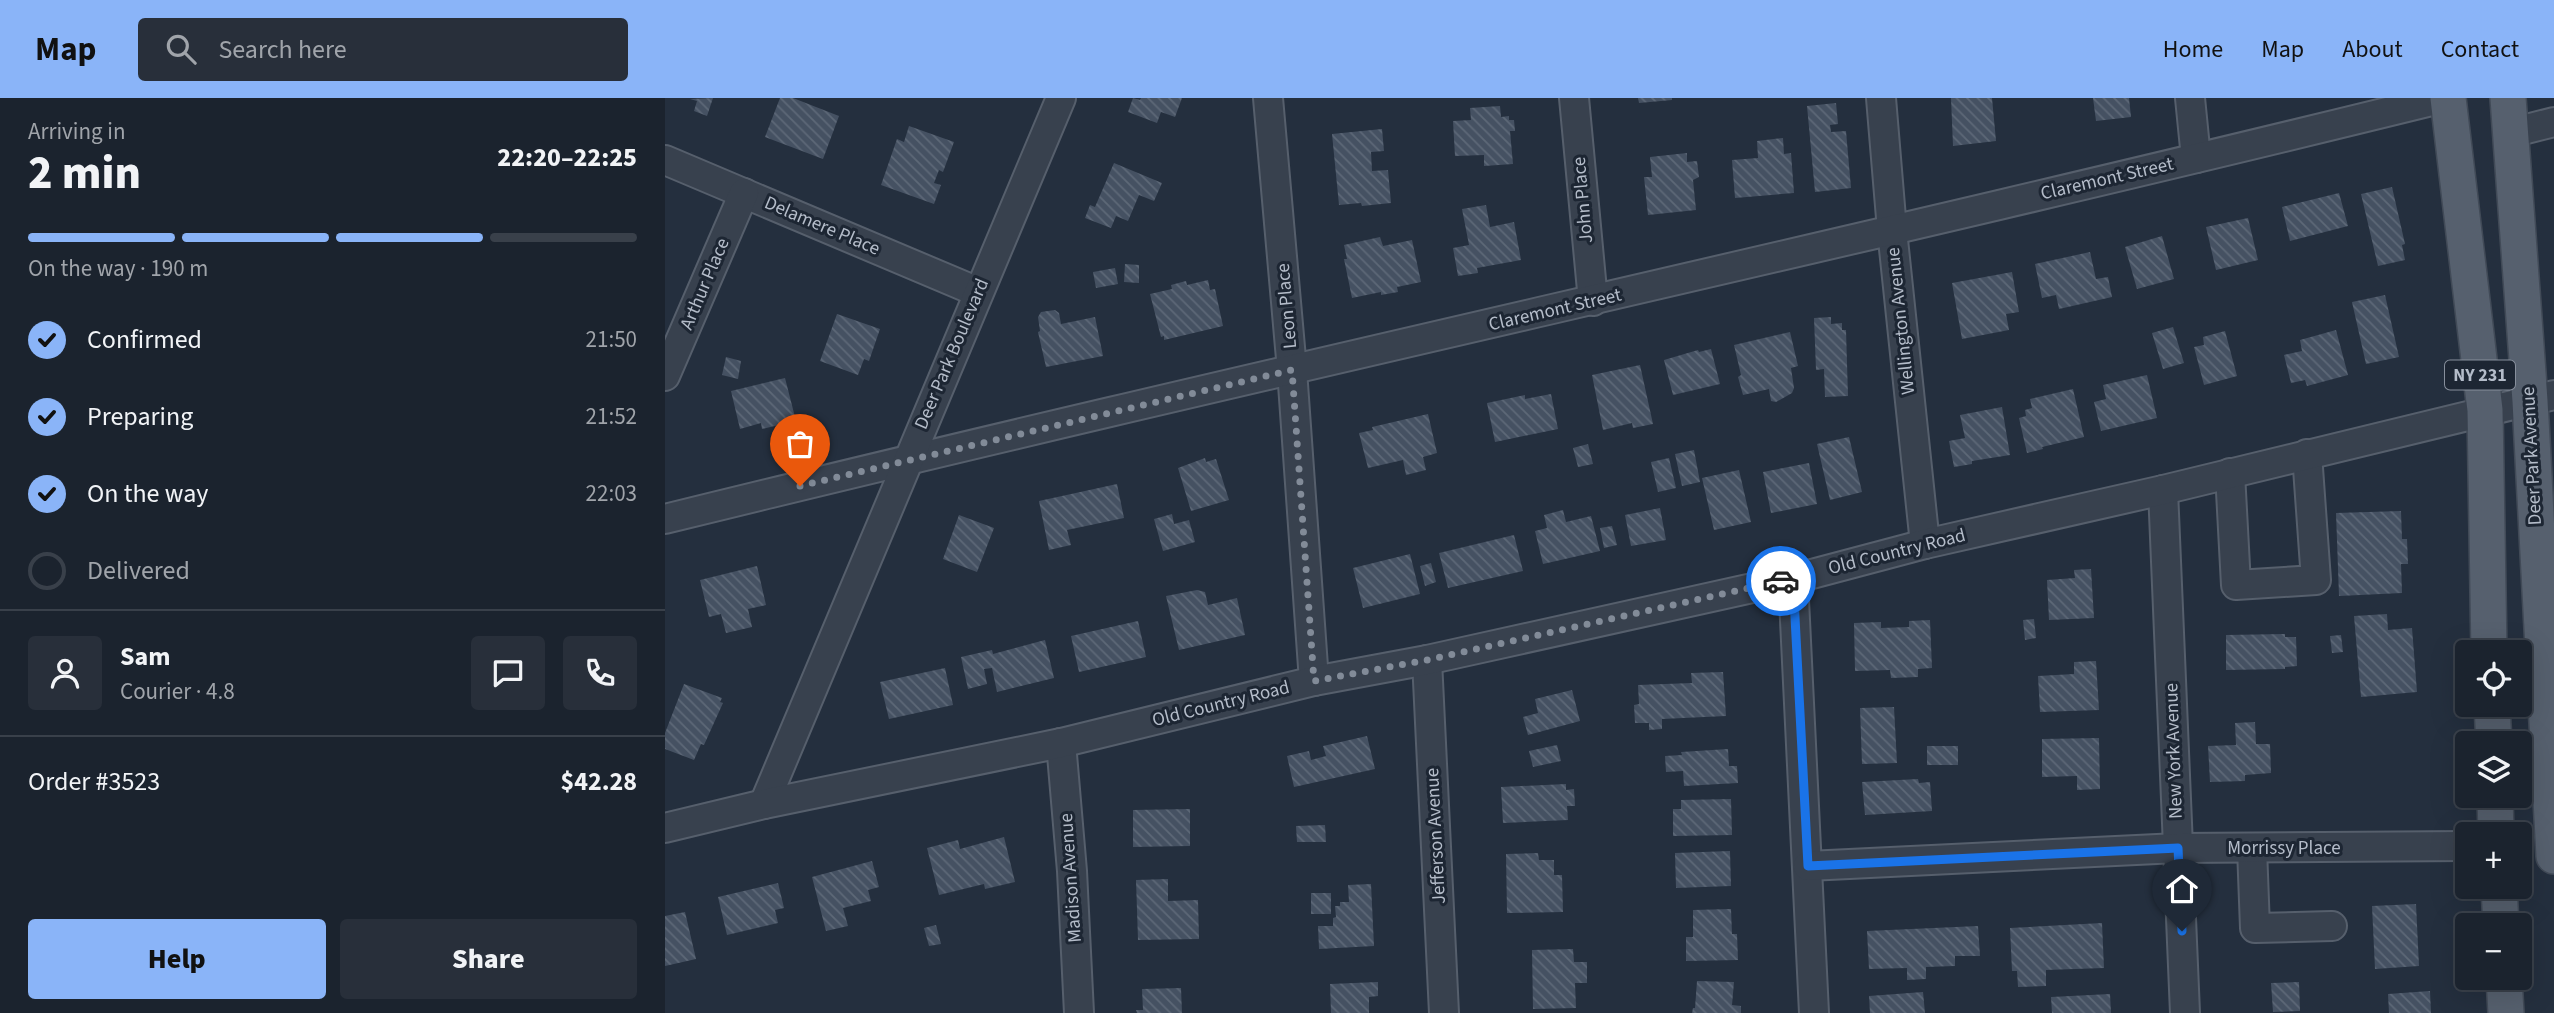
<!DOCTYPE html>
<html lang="en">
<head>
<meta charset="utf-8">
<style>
  :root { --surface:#1b232e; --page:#282f3a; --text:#f1f3f6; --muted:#a0a4aa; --line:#39404a; --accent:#8ab4f8 }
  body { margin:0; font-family:"Source Sans 3",sans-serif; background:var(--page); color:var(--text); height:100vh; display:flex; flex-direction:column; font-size:26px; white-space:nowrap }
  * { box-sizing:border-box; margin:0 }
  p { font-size:23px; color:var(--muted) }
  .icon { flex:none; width:38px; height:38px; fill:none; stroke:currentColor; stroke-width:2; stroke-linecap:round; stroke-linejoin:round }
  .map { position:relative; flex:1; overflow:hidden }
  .drawer { display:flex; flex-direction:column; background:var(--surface); width:665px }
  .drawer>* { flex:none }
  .fabs { position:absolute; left:1790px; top:542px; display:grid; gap:14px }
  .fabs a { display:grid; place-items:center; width:77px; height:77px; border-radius:7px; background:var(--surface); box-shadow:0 7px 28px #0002,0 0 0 2px var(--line); font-size:35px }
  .pin { position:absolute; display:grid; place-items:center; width:60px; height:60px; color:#fff; margin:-72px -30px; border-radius:50% 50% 50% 0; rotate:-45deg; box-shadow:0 0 7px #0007 }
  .pin .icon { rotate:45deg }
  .courier { position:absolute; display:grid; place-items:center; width:70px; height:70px; margin:-35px; border:5px solid #1a73e8; border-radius:50%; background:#fff; color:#222; box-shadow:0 2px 9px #0007 }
  .summary em { font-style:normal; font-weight:800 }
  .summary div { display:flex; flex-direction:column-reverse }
  .summary { display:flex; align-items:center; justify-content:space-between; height:119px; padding:0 28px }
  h1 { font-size:46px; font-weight:800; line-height:52px }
  .bar { display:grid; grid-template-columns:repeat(4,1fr); gap:10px 7px; align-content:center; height:84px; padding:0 28px }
  .bar i { height:9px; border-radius:5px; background:var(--line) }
  .bar .current { background:var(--accent) }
  .bar p { grid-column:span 4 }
  .line { display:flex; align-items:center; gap:18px; padding:0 28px; border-top:2px solid var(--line) }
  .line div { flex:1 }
  .round { display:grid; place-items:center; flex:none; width:74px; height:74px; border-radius:7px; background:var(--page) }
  ol { padding:0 28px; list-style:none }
  li { display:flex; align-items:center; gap:21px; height:77px }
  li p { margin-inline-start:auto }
  li .icon { padding:7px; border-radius:50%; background:var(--accent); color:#111; stroke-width:4 }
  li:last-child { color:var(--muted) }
  li i { width:38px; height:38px; border:4px solid var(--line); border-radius:50% }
  .button { display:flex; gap:14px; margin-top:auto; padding:14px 28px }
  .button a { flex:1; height:80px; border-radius:7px; background:var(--accent); color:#111; font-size:28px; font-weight:800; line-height:80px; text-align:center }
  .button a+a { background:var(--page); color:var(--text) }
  header { display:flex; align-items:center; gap:42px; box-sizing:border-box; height:98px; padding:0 35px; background:var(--accent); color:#111 }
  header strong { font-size:33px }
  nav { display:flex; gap:38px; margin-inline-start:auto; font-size:24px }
  .search { width:490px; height:63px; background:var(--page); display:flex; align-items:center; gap:18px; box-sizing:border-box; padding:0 24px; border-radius:7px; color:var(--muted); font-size:26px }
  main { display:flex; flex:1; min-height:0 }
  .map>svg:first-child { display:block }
  .building { fill:url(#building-back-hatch) }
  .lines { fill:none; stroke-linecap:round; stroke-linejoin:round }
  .minor-casing { stroke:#565f6c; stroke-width:32 }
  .major-casing { stroke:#414a57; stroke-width:38 }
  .minor { stroke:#38414e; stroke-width:28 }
  .major { stroke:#56606e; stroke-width:35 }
  .done { stroke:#828b98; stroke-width:7; stroke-dasharray:0 12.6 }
  .route { stroke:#1a73e8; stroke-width:9 }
  .labels { text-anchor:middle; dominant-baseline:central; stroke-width:6; stroke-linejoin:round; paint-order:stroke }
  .shield { fill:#1d2633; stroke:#878f9c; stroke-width:2 }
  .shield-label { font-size:18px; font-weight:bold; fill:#b4bcc9 }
  .street-label { font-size:19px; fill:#b4bcc9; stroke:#1d2633 }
</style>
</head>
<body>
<header>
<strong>Map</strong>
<div class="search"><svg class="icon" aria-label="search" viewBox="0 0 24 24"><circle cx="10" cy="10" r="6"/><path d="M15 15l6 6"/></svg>Search here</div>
<nav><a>Home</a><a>Map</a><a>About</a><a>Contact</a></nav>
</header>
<main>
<section class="drawer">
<div class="summary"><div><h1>2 min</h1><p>Arriving in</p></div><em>22:20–22:25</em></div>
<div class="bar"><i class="current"></i><i class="current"></i><i class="current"></i><i></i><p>On the way · 190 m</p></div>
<ol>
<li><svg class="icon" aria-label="check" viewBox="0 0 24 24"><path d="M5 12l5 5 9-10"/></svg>Confirmed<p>21:50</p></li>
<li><svg class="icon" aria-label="check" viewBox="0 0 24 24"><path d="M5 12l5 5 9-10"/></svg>Preparing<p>21:52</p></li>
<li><svg class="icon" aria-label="check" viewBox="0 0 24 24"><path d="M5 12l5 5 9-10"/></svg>On the way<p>22:03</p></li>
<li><i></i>Delivered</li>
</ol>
<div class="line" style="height:126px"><a class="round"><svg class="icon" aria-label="person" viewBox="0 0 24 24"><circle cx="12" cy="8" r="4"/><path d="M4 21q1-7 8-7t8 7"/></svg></a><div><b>Sam</b><p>Courier · 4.8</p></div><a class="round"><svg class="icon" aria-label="chat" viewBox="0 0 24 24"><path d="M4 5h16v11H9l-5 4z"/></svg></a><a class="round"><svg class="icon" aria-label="phone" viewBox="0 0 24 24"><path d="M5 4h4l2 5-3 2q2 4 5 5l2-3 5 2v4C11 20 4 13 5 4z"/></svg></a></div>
<div class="line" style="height:91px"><div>Order #3523</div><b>$42.28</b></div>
<div class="button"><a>Help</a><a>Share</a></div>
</section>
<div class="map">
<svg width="1889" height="915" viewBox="0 0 1889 915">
  <defs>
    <pattern id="building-back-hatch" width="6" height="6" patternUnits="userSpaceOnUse" patternTransform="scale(1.75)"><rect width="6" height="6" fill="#455162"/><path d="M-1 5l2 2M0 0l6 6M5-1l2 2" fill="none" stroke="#5d6877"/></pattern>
  </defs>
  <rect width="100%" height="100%" fill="#242f3e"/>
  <g class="building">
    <path d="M 48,0 L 42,18 L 29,13 L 32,3 L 25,1 Z"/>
    <path d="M 115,0 L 128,0 L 174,18 L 158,61 L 100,39 Z"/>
    <path d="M 468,0 L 475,2 L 476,0 L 517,0 L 510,19 L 496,14 L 492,25 L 463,14 Z"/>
    <path d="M 973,0 L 1007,0 L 1007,2 L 974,5 Z"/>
    <path d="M 1286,0 L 1327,0 L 1331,43 L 1288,48 Z"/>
    <path d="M 1428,0 L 1464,0 L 1466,19 L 1431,23 Z"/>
    <path d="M 1171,5 L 1173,26 L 1165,27 L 1166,34 L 1181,33 L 1186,90 L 1150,94 L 1142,8 Z"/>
    <path d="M 835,8 L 836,19 L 844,18 L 844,22 L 849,22 L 850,33 L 845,33 L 848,66 L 819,68 L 819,57 L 790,58 L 788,23 L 806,22 L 805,10 Z"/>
    <path d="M 244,28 L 289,44 L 278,74 L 274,72 L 269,85 L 276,87 L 269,106 L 216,87 L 232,41 L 239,44 Z"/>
    <path d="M 717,31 L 719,53 L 706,54 L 707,73 L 723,72 L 726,105 L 697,108 L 696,105 L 674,107 L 667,36 Z"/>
    <path d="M 1118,40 L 1119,56 L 1126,55 L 1129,95 L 1070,100 L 1067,62 L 1093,60 L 1092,43 Z"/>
    <path d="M 1022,55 L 1022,64 L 1032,63 L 1034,79 L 1028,82 L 1031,112 L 983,117 L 979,79 L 987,79 L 985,59 Z"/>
    <path d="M 449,65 L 497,85 L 489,103 L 474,97 L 463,123 L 451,118 L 446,130 L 420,120 L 425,107 L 430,109 Z"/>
    <path d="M 1727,89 L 1740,146 L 1737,147 L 1740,162 L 1713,168 L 1696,96 Z"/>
    <path d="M 1674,95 L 1683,128 L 1625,143 L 1617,109 Z"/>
    <path d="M 821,107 L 825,129 L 849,124 L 856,162 L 812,170 L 813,175 L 793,178 L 788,150 L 804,147 L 797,111 Z"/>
    <path d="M 1583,120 L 1593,162 L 1551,172 L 1541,129 Z"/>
    <path d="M 1497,138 L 1509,181 L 1472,191 L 1460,149 Z"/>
    <path d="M 715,139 L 718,148 L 747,142 L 756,184 L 732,189 L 733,194 L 716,197 L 716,194 L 687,200 L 679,161 L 682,161 L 679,147 Z"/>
    <path d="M 1425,154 L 1431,181 L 1443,179 L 1447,199 L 1394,211 L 1391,197 L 1377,200 L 1370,166 Z"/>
    <path d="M 460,166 L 474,167 L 474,185 L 459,184 Z"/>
    <path d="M 450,170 L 453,186 L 431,190 L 428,174 Z"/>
    <path d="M 1347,174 L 1354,214 L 1341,216 L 1344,232 L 1297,241 L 1287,185 Z"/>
    <path d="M 543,182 L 545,192 L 550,191 L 558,228 L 499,242 L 499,238 L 496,239 L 485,196 L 507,191 L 506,187 L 521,183 L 522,187 Z"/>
    <path d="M 1720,197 L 1734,259 L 1701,266 L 1687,204 Z"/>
    <path d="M 390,212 L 394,215 L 396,226 L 430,219 L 438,258 L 381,269 L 373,234 L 375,233 L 373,219 L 376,214 Z"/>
    <path d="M 172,216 L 215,231 L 204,263 L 199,261 L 193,277 L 155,263 Z"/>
    <path d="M 1166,219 L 1166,226 L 1177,225 L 1177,232 L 1181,232 L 1183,298 L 1160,299 L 1159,271 L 1151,272 L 1149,220 Z"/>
    <path d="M 1508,229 L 1519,265 L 1498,271 L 1487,235 Z"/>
    <path d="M 1671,232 L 1683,277 L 1642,288 L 1640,282 L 1626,285 L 1619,257 L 1637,253 L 1635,242 Z"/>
    <path d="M 1560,233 L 1572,278 L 1539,287 L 1529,249 L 1539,247 L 1538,239 Z"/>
    <path d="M 1125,234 L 1133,268 L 1126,270 L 1129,290 L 1127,295 L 1111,304 L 1106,303 L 1104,291 L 1078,297 L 1073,279 L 1076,277 L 1069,247 Z"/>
    <path d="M 1046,251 L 1055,286 L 1008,297 L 999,262 L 1033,252 L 1034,254 Z"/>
    <path d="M 61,259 L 76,263 L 73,281 L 57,277 Z"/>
    <path d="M 975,267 L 988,326 L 968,330 L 967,325 L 938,332 L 927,277 Z"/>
    <path d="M 1482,277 L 1492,320 L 1436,333 L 1429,304 L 1441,301 L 1438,287 Z"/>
    <path d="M 120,280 L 131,323 L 97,331 L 96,325 L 75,331 L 66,293 Z"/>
    <path d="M 1408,291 L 1419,339 L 1377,349 L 1378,351 L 1362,355 L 1354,320 L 1361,318 L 1360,312 L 1367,310 L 1365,301 Z"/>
    <path d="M 886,296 L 893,331 L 830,344 L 822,305 L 860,297 L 860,301 Z"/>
    <path d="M 1337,309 L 1345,357 L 1307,363 L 1307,366 L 1289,369 L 1284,343 L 1300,340 L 1295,317 Z"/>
    <path d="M 763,316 L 772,355 L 758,359 L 761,372 L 741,377 L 738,362 L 703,370 L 694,335 L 708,332 L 707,329 Z"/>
    <path d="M 1184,339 L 1197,394 L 1165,402 L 1152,346 Z"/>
    <path d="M 923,346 L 928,366 L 913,369 L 908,350 Z"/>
    <path d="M 1029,352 L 1035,384 L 1017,388 L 1010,356 Z"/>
    <path d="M 540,360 L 541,364 L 551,361 L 564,402 L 526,413 L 513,370 Z"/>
    <path d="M 1004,360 L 1011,390 L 993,394 L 986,364 Z"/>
    <path d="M 1144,365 L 1152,406 L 1106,415 L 1098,374 Z"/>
    <path d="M 1074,372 L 1086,424 L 1049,432 L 1037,380 Z"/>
    <path d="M 452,386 L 459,420 L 402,432 L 406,447 L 384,452 L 374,403 Z"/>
    <path d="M 995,410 L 1001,442 L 966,448 L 960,417 Z"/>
    <path d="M 898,412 L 901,424 L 926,418 L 935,453 L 878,466 L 870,433 L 882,430 L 879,417 Z"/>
    <path d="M 1736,413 L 1737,441 L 1742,441 L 1743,466 L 1736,466 L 1737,495 L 1674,498 L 1671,415 Z"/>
    <path d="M 507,416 L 509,426 L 524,422 L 530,444 L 498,453 L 489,421 Z"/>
    <path d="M 294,417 L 329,430 L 312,474 L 278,461 Z"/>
    <path d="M 947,428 L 952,447 L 939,450 L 935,430 Z"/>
    <path d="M 849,437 L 858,473 L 783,490 L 774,455 Z"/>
    <path d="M 745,456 L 755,496 L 698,510 L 688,470 Z"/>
    <path d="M 766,465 L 771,484 L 760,488 L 755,468 Z"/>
    <path d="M 92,468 L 101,507 L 83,511 L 87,529 L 61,535 L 56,516 L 44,519 L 35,482 Z"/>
    <path d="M 1426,471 L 1429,520 L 1384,522 L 1382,482 L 1410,480 L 1409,472 Z"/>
    <path d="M 532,492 L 540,494 L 543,507 L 572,500 L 580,537 L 514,552 L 501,498 Z"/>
    <path d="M 1722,516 L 1723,532 L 1747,530 L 1752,594 L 1696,599 L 1689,518 Z"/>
    <path d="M 1369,521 L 1371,540 L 1360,542 L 1358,522 Z"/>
    <path d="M 1265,522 L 1267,570 L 1253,571 L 1253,579 L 1226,580 L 1225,572 L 1190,573 L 1189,525 L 1216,524 L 1216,530 L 1244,529 L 1244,523 Z"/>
    <path d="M 473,523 L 481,559 L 414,574 L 406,538 Z"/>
    <path d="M 1620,536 L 1620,539 L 1631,539 L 1632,568 L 1620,569 L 1620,571 L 1561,572 L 1561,537 Z"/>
    <path d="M 1676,537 L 1678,554 L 1667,555 L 1665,538 Z"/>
    <path d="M 380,542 L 389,580 L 332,594 L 327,570 L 319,571 L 322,586 L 303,591 L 296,559 L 327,552 L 328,556 Z"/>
    <path d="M 1431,563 L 1434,612 L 1375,614 L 1373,578 L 1409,576 L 1409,564 Z"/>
    <path d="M 280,570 L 288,607 L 224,621 L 215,584 Z"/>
    <path d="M 1058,574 L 1061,618 L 997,621 L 997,631 L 984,632 L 984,625 L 970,625 L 969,607 L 974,606 L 973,587 L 1027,585 L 1026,575 Z"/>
    <path d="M 19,586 L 57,600 L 55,604 L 58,605 L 39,647 L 36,646 L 29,662 L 0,651 L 0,635 Z"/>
    <path d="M 907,592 L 915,623 L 863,637 L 858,619 L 873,615 L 870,601 Z"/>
    <path d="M 1229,609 L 1232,665 L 1197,666 L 1195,610 Z"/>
    <path d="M 1590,624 L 1591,646 L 1605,646 L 1606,675 L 1580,677 L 1580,683 L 1545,684 L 1543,648 L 1571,647 L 1570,625 Z"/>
    <path d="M 702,638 L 710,671 L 629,689 L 622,658 L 644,653 L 646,662 L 661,658 L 658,648 Z"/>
    <path d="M 1434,640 L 1435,691 L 1412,692 L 1412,678 L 1377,679 L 1377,641 Z"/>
    <path d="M 892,647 L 896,663 L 868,669 L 864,653 Z"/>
    <rect x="1262" y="648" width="31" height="19"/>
    <path d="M 1063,651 L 1064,668 L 1072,668 L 1073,685 L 1019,688 L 1018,673 L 1001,674 L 1000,658 L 1017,657 L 1016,654 Z"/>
    <path d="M 1253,681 L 1254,685 L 1265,684 L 1267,713 L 1200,717 L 1197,684 Z"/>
    <path d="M 901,686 L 901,692 L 909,691 L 910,708 L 902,708 L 903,722 L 838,725 L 836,689 Z"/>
    <path d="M 1066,701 L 1067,737 L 1008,738 L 1008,711 L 1016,711 L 1016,702 Z"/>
    <path d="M 525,711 L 525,748 L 468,749 L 468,712 Z"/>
    <path d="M 660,727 L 661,744 L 632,744 L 631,728 Z"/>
    <path d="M 339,739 L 350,784 L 320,791 L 319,786 L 274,797 L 262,750 L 293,742 L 295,751 Z"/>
    <path d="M 1065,753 L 1066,788 L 1011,790 L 1010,755 Z"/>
    <path d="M 873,755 L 874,762 L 889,762 L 889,777 L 897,777 L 898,814 L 842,815 L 841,756 Z"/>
    <path d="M 207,763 L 214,789 L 203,792 L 206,803 L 178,810 L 183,828 L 161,833 L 147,779 Z"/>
    <path d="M 503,781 L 503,803 L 533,802 L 534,841 L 473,842 L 471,782 Z"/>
    <path d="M 113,785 L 119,810 L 110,812 L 113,825 L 62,837 L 53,799 Z"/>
    <path d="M 706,786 L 709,848 L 654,851 L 653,828 L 668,828 L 668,820 L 671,819 L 670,808 L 675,808 L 675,804 L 684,804 L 683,787 Z"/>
    <rect x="646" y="795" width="20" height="21"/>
    <path d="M 1751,806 L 1754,868 L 1710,871 L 1707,808 Z"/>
    <path d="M 1066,811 L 1067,836 L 1072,836 L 1073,862 L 1021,863 L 1021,839 L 1028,839 L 1028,812 Z"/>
    <path d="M 20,814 L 31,861 L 0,868 L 0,818 Z"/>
    <path d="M 1437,825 L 1439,870 L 1381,872 L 1381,888 L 1353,889 L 1352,873 L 1347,873 L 1345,830 Z"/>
    <path d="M 271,827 L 276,846 L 264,848 L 259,830 Z"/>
    <path d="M 1313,828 L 1315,858 L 1290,858 L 1290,868 L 1261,869 L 1261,881 L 1242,882 L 1242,870 L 1204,871 L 1202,833 Z"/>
    <path d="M 908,851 L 909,864 L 922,864 L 922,885 L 910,885 L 911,910 L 868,911 L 867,852 Z"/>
    <path d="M 1032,883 L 1069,884 L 1067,907 L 1076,908 L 1076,915 L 1027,915 L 1028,910 L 1030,910 Z"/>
    <path d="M 713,884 L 713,898 L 704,899 L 704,915 L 666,915 L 665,886 Z"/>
    <path d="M 1634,884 L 1635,913 L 1608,914 L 1606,885 Z"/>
    <path d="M 516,890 L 517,915 L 472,915 L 471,912 L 478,912 L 477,891 Z"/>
    <path d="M 1765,893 L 1766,915 L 1724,915 L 1723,896 Z"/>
    <path d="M 1258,894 L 1260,915 L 1205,915 L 1204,898 Z"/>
    <path d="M 1445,896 L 1446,915 L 1387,915 L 1386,899 Z"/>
  </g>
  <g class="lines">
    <defs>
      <g id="minor">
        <path d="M 603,0 L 627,272 L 649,583"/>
        <path d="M 909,0 L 928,203"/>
        <path d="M 1216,0 L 1227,132 L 1260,446"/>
        <path d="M 1525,0 L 1531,60"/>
        <path d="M 1846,35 L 1889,24"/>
        <path d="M 0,62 L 313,194"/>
        <path d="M 0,278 L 79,95"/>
        <path d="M 1565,375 L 1571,487 L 1651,482 L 1642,356"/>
        <path d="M 1498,392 L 1520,915"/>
        <path d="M 0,421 C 592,275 1187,146 1779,0"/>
        <path d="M 1128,481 L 1149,915"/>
        <path d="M 762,562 L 779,915"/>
        <path d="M 396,645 L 407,773 L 414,915"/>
        <path d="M 99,706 L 396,0"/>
        <path d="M 0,730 L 99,706 L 396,645 L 649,583 L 762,562 L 1128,481 L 1260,446 L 1498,392 L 1889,297"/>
        <path d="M 1587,750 L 1590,830 L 1667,828"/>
        <path d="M 1143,768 L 1513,750 L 1802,748"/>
      </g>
      <g id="major">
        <path d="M 1783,0 L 1820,312 L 1824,555"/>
        <path d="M 1843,0 L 1865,303 L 1889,758"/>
        <path d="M 1827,607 L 1829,646"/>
        <path d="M 1830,698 L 1831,737"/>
        <path d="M 1834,789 L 1836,828"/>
        <path d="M 1839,880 L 1841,915"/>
      </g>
    </defs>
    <use href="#minor" class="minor-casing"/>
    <use href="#major" class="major-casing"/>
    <use href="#minor" class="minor"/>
    <use href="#major" class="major"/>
  </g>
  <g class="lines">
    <path class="done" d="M 135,388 L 627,272 L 649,583 L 762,562 L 1116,483"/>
    <path class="route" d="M 1116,483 L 1128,481 L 1143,768 L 1513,750 L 1517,833"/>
  </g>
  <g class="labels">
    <rect class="shield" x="1780" y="262.5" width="70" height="29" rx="5"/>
    <g class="shield-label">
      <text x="1815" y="277">NY 231</text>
    </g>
    <g class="street-label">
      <text transform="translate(1442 81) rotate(-13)">Claremont Street</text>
      <text transform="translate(918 102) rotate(-95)">John Place</text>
      <text transform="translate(157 128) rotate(23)">Delamere Place</text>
      <text transform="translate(40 186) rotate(-67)">Arthur Place</text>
      <text transform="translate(622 208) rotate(-95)">Leon Place</text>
      <text transform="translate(890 212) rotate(-13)">Claremont Street</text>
      <text transform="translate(1236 223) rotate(-96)">Wellington Avenue</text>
      <text transform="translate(287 256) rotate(-67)">Deer Park Boulevard</text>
      <text transform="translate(1867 358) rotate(-93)">Deer Park Avenue</text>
      <text transform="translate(1232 454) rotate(-14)">Old Country Road</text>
      <text transform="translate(556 606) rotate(-14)">Old Country Road</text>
      <text transform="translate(1509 653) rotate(-92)">New York Avenue</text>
      <text transform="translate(771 738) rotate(-93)">Jefferson Avenue</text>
      <text x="1619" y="750">Morrissy Place</text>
      <text transform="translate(406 780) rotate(-94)">Madison Avenue</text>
    </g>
  </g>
</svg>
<div class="fabs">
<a><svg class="icon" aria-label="locate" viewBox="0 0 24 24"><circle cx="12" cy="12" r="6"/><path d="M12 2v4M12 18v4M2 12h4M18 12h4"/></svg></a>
<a><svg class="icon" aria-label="layers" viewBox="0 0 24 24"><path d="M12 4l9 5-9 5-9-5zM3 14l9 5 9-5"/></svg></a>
<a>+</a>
<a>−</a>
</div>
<div class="pin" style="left:135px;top:388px;background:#ea580c"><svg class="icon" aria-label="bag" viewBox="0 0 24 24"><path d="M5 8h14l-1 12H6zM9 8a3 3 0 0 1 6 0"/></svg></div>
<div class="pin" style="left:1517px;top:833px;background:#1f2937"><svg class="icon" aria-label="home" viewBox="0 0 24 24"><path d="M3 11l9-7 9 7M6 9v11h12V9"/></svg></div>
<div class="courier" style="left:1116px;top:483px"><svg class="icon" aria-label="car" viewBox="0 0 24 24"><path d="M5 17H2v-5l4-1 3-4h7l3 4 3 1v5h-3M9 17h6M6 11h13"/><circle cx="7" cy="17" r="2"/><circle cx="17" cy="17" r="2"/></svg></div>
</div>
</main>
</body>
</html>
